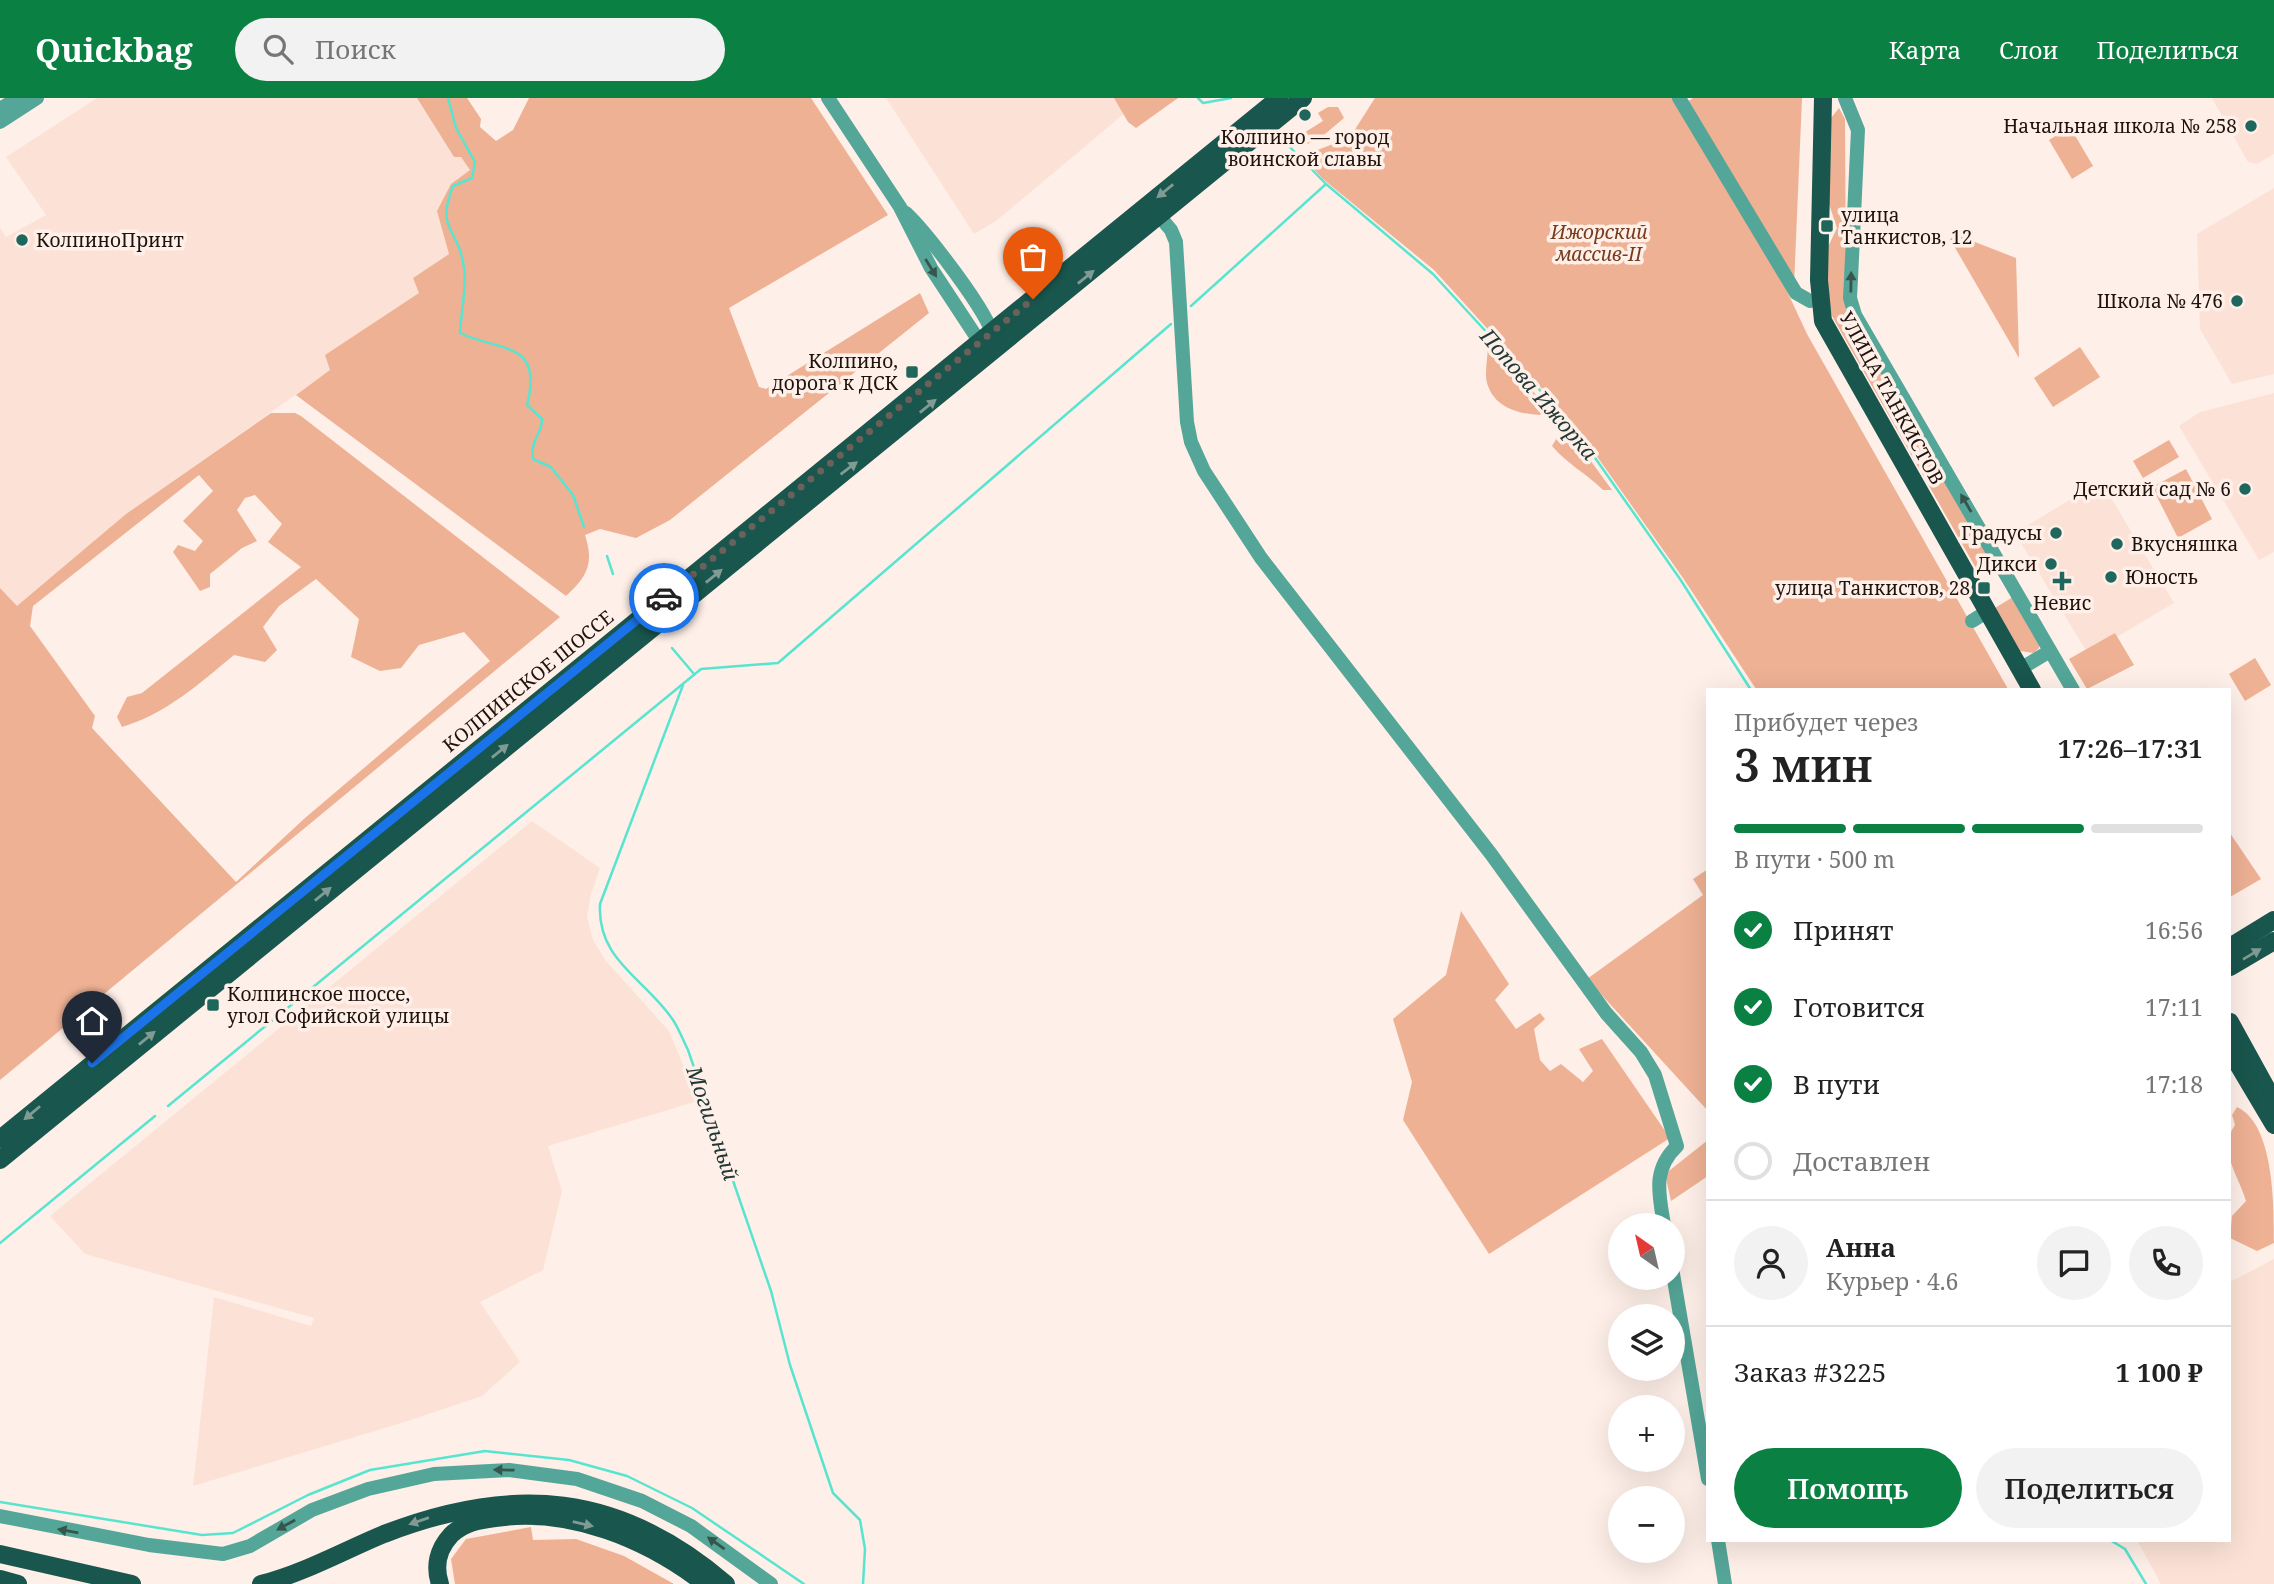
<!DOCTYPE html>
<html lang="ru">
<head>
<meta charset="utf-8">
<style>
  :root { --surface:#fff; --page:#f2f2f2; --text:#222; --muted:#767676; --line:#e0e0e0; --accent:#0b8043 }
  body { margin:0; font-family:"Noto Serif",serif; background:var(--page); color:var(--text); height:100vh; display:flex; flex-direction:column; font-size:26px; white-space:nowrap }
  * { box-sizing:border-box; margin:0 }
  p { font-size:23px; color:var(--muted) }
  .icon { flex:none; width:38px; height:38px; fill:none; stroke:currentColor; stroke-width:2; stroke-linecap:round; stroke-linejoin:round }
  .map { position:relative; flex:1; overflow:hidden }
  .details { position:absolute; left:1706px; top:590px; width:525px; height:854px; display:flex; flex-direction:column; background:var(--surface); border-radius:0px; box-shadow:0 7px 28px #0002 }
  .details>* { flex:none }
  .needle { width:46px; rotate:326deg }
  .fabs { position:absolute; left:1608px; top:1115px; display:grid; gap:14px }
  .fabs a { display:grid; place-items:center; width:77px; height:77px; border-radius:50%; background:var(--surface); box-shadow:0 7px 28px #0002; font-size:35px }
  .pin { position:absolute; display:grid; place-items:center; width:60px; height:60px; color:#fff; margin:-72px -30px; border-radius:50% 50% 50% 0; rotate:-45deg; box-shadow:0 0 7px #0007 }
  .pin .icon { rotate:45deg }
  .courier { position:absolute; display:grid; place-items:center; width:70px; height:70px; margin:-35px; border:5px solid #1a73e8; border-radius:50%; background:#fff; color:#222; box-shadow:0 2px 9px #0007 }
  .headline em { font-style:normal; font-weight:600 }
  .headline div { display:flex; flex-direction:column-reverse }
  .headline { display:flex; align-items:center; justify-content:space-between; height:119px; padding:0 28px }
  h1 { font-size:46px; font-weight:600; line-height:52px }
  .bar { display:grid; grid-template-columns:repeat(4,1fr); gap:10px 7px; align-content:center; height:84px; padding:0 28px }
  .bar i { height:9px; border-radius:5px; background:var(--line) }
  .bar .current { background:var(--accent) }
  .bar p { grid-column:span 4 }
  .line { display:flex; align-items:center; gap:18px; padding:0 28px; border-top:2px solid var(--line) }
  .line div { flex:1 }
  .round { display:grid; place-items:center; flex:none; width:74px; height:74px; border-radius:37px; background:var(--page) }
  ol { padding:0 28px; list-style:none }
  li { display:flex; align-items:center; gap:21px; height:77px }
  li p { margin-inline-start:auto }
  li .icon { padding:7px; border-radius:50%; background:var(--accent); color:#fff; stroke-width:4 }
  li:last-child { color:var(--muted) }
  li i { width:38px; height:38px; border:4px solid var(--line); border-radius:50% }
  .cta { display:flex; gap:14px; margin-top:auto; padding:14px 28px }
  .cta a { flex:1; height:80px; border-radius:42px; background:var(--accent); color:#fff; font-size:28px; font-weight:600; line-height:80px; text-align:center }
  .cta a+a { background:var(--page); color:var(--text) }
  header { display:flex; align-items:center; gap:42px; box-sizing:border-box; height:98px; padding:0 35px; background:var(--accent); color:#fff }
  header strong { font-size:33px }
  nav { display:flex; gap:38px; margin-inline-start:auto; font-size:24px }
  .search { width:490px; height:63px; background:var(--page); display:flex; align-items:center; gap:18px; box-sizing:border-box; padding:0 24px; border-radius:38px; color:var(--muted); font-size:26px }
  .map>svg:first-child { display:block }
  .built { fill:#fce2d6 }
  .green { fill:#eeb194; fill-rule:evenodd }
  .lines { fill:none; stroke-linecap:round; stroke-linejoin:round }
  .stream { stroke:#58e5d0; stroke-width:2.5 }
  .minor { stroke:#54a698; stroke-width:14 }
  .major { stroke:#19564d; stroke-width:18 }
  .oneway { fill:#809b93 }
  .oneway2 { fill:#36554c }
  .done { stroke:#6c605a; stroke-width:7; stroke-dasharray:0 12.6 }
  .route { stroke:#1a73e8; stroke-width:9 }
  .poi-dot { fill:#1f675d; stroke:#feefe8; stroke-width:2.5 }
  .labels { text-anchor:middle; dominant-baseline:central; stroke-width:7; stroke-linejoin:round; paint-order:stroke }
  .poi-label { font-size:19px; fill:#1e130d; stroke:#feefe8; text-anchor:end }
  .park-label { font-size:19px; font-style:italic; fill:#763b1c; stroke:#feefe8 }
  .street-label { font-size:19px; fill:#1e130d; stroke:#feefe8 }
  .water-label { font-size:21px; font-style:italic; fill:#223a36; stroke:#feefe8 }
</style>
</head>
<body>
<header>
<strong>Quickbag</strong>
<div class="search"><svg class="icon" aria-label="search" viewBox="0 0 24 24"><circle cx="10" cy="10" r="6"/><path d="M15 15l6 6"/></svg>Поиск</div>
<nav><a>Карта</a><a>Слои</a><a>Поделиться</a></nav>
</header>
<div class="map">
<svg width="2274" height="1486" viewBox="0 0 2274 1486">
  <rect width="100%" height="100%" fill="#feefe8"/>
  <g class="built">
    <path d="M 97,0 L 417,0 L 454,59 L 461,59 L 470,72 L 451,86 L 449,156 L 413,180 L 420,195 L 325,257 L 331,272 L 126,416 L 17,509 L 0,490 L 0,130 L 6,139 L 46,117 L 6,59 Z"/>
    <path d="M 886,0 L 1114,0 L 1125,15 L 996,123 L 974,136 Z"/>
    <path d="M 2212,0 L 2274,0 L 2274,56 L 2257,66 L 2248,64 Z"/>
    <path d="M 2274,90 L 2274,276 L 2232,286 L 2200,231 L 2197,136 Z"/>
    <path d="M 2274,295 L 2274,454 L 2259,462 L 2179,328 L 2200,314 Z"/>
    <path d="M 2101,383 L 2174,505 L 2088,556 L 2015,435 Z"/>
    <path d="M 532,723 L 600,770 L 591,796 L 587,819 L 593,842 L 606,863 L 669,933 L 698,1003 L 548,1048 L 562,1093 L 543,1172 L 480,1204 L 520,1264 L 482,1298 L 408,1323 L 193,1388 L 214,1199 L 311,1228 L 314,1220 L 85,1156 L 50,1118 Z"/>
    <path d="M 2274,1161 L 2274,1486 L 2161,1486 L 2137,1442 L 2230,1442 L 2230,1184 Z"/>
  </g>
  <g class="green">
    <path d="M 417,0 L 467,0 L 481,21 L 480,29 L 496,43 L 513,32 L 529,0 L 811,0 L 888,117 L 729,210 L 759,289 L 766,291 L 920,195 L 929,215 L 670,422 L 636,440 L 600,431 L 585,437 C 594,465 588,478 566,498 L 296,297 L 330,272 L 325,257 L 419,195 L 413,180 L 449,156 L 437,113 L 451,86 L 470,72 L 461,59 L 454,59 Z"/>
    <path d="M 1114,0 L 1178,0 L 1136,30 L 1128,24 Z"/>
    <path d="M 1375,0 L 1675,0 L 1780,178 L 1807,236 L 2008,591 L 1756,591 L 1683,480 L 1574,326 L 1434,172 L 1323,81 L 1307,64 L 1307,56 L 1341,43 L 1354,33 Z"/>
    <path d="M 1693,0 L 1802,0 L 1794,188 L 1686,5 Z"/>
    <path d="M 1328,9 L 1338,9 L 1344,20 L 1318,42 L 1304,47 L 1299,38 L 1323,23 L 1318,15 Z"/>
    <path d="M 1839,10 L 1845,21 L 1846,194 L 1885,282 L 1881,289 L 1884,297 L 1899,303 L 1998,471 L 1989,478 L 1977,472 L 1832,218 L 1828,198 L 1826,153 L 1837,130 L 1827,100 L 1831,20 Z"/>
    <path d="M 2070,29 L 2093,68 L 2072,81 L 2049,42 Z"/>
    <path d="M 1957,137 L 2016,160 L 2019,260 L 1950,141 Z"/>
    <path d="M 1488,242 L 1546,308 L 1540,317 C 1519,316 1496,310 1488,288 C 1483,276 1489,256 1488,242 Z"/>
    <path d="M 2080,249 L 2100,279 L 2053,309 L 2034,280 Z"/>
    <path d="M 271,315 L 295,315 L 301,318 L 560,519 L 0,982 L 0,490 L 17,508 L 126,416 ZM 199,377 L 213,393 L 183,423 L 203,443 L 195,453 L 178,447 L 173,454 L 200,493 L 210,489 L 210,476 L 242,450 L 257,443 L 237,412 L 245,400 L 255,397 L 282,426 L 268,444 L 301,469 L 142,595 L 127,599 L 117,619 L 122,629 C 166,616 200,585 234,557 L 265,564 L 277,552 L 263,529 L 279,508 L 316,481 L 359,521 L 351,559 L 380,573 L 401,570 L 419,547 L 464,534 L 490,563 L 305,720 L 236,784 L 92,630 L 95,618 L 30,528 L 33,508 Z"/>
    <path d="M 1571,336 L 1612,392 L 1603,392 C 1586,375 1567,366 1552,348 L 1558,338 Z"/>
    <path d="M 2169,342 L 2179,359 L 2143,380 L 2133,363 Z"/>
    <path d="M 2186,371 L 2212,421 L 2178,440 L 2152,389 Z"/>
    <path d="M 2013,499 L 2040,543 L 2039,550 L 2034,555 L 2020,553 L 1995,510 Z"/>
    <path d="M 2115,535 L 2134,567 L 2087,591 L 2069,561 Z"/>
    <path d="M 2255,560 L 2271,587 L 2245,603 L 2229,576 Z"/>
    <path d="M 2230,735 L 2261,781 L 2230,799 Z"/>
    <path d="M 1708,771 L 1708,1013 L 1587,881 L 1703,797 L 1693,781 Z"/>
    <path d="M 1461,813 L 1509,886 L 1495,902 L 1516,931 L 1540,915 L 1545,921 L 1534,931 L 1540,962 L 1550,973 L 1561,966 L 1583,984 L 1593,973 L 1579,951 L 1602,941 L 1670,1040 L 1489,1156 L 1403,1022 L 1412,984 L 1393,921 L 1446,877 Z"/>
    <path d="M 2237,1009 C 2274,1026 2274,1106 2274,1145 L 2257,1153 L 2230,1140 L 2232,1118 L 2246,1103 C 2239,1078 2217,1052 2235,1027 L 2232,1017 Z"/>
    <path d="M 1708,1042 L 1708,1078 L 1671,1103 L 1665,1076 Z"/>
    <path d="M 531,1429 L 533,1442 L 576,1441 L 624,1458 L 674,1486 L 455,1486 L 451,1461 L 466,1441 Z"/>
  </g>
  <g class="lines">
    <g class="stream">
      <path d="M 448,0 L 456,30 L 475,64 L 472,80 L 453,88 C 435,134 459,129 464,170 C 467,189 461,214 460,235 C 499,254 544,242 527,307 L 542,321 C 542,337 530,341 533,361 L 551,369 L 573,397 L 584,429"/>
      <path d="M 1198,0 L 1203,5 L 1231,0"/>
      <path d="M 1282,41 L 1326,86 L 1433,176 L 1572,327 L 1680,481 L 1751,592"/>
      <path d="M 1191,208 L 1326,86"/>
      <path d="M 607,458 L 613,476"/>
      <path d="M 672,550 L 694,576"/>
      <path d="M 683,587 L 600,806 C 597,863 645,880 673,922 C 679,931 683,942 688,952 L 771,1193 L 790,1267 L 833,1395 L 860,1422 L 865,1451 L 863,1486"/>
      <path d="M 168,1008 L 701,571 L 778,565 L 1171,226"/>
      <path d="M 0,1145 L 155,1018"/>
      <path d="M 0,1404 L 202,1437 L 233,1435 L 308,1397 L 370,1372 L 485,1353 L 569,1362 L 627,1378 L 692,1410 L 804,1486"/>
      <path d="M 2110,1442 L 2125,1451 L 2146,1486"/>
    </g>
    <g class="minor">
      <path d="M 828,0 L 900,109 L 931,170 L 979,243 L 987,248"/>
      <path d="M 1679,0 L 1796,195 L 1810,203"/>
      <path d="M 1845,0 L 1858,32 L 1851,181 L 1850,200 L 1855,217 L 2073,592"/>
      <path d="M 0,11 L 18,0"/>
      <path d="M 0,24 L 37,0"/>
      <path d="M 906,115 C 926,134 990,216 994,241"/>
      <path d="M 1160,119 L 1171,132 L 1176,144 L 1187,324 L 1191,344 L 1204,373 L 1261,460 L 1491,756 L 1606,915 L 1641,954 L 1655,977 L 1677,1048 C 1652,1072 1659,1096 1664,1127"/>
      <path d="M 1972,523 L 1980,518"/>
      <path d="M 2020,571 L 2050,553"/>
      <path d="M 1673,1176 L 1708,1381"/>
      <path d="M 0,1418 L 149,1447 L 223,1456 L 250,1448 L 312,1412 L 368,1391 L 434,1376 L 509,1372 L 577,1381 L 642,1403 L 691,1428 L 771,1486"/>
      <path d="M 1718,1442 L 1725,1486"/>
    </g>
    <g class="major">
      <path d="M 1823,0 L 1819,182 L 1823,223 L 2032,592"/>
      <path d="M 2230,849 L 2274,822"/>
      <path d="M 2230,869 L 2274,843"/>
      <path d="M 2230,924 L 2274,1004"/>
      <path d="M 2230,953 L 2274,1027"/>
      <path d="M 0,1041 L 1279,0"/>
      <path d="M 0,1062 L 1303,0"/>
      <path d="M 0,1456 L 132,1486"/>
      <path d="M 0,1481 L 18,1486"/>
      <path d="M 261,1486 C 304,1475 343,1453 384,1436 C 513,1386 619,1394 726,1486"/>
      <path d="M 440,1486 C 434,1468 438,1451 451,1437 C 463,1425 479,1422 495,1420 C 570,1409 647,1441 705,1486"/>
    </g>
  </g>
  <defs><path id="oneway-solid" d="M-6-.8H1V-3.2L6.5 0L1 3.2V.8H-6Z" transform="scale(1.75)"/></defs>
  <g class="oneway">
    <use href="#oneway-solid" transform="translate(1165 93) rotate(141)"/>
    <use href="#oneway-solid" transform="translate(1086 179) rotate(-39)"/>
    <use href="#oneway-solid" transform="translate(928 308) rotate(-39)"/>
    <use href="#oneway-solid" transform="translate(849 370) rotate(-37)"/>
    <use href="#oneway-solid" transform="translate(714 478) rotate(-39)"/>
    <use href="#oneway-solid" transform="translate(500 653) rotate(-39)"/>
    <use href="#oneway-solid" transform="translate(323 796) rotate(-39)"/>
    <use href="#oneway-solid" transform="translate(2252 856) rotate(-31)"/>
    <use href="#oneway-solid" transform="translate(147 940) rotate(-39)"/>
    <use href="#oneway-solid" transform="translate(32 1015) rotate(140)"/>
    <use href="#oneway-solid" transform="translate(419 1423) rotate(161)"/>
    <use href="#oneway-solid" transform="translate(583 1426) rotate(13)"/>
  </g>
  <g class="oneway2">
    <use href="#oneway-solid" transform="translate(931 170) rotate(58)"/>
    <use href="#oneway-solid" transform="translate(1851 184) rotate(-89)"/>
    <use href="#oneway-solid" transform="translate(1966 405) rotate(-120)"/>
    <use href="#oneway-solid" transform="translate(504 1372) rotate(-179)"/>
    <use href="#oneway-solid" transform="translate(286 1427) rotate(151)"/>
    <use href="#oneway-solid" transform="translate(68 1433) rotate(-170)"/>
    <use href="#oneway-solid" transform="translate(716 1445) rotate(-145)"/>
  </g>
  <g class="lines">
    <path class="done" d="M 664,500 L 1033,201"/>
    <path class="route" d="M 92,965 L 664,500"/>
  </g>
  <g class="poi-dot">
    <circle cx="1305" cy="17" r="7"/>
    <circle cx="2251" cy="28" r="7"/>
    <rect x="1820" y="121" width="14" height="14" rx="3.5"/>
    <circle cx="22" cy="142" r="7"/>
    <circle cx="2237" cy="203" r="7"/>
    <rect x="905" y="267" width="14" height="14" rx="3.5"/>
    <circle cx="2245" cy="391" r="7"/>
    <circle cx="2056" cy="435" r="7"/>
    <circle cx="2117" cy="446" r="7"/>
    <circle cx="2051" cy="466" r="7"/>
    <circle cx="2111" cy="479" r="7"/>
    <path d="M2058.5 472.5h7v7h7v7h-7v7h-7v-7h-7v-7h7z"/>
    <rect x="1977" y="483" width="14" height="14" rx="3.5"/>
    <rect x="206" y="900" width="14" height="14" rx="3.5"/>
  </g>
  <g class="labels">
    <g class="poi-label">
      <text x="2237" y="28">Начальная школа № 258</text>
      <text x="1305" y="39" text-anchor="middle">Колпино — город<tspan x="1305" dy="22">воинской славы</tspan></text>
      <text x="1841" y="117" text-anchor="start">улица<tspan x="1841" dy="22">Танкистов, 12</tspan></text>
      <text x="36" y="142" text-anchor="start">КолпиноПринт</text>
      <text x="2223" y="203">Школа № 476</text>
      <text x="898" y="263">Колпино,<tspan x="898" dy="22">дорога к ДСК</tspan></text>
      <text x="2231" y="391">Детский сад № 6</text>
      <text x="2042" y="435">Градусы</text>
      <text x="2131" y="446" text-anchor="start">Вкусняшка</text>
      <text x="2037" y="466">Дикси</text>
      <text x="2125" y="479" text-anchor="start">Юность</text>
      <text x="1970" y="490">улица Танкистов, 28</text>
      <text x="2062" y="505" text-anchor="middle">Невис</text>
      <text x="227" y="896" text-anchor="start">Колпинское шоссе,<tspan x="227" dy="22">угол Софийской улицы</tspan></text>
    </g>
    <g class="park-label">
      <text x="1599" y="134">Ижорский<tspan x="1599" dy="22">массив-II</tspan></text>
    </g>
    <g class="street-label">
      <text transform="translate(1892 300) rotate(61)">УЛИЦА ТАНКИСТОВ</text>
      <text transform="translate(528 583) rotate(-39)">КОЛПИНСКОЕ ШОССЕ</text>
    </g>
    <g class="water-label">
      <text transform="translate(1539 296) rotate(49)">Попова Ижорка</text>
      <text transform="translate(713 1025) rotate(71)">Могильный</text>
    </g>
  </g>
</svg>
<div class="fabs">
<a><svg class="needle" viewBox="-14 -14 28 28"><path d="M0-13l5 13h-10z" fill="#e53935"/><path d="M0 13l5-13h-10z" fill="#767676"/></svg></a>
<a><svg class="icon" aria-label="layers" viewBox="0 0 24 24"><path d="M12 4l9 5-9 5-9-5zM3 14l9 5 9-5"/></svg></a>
<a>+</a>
<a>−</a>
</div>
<div class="pin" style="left:1033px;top:201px;background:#ea580c"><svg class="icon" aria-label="bag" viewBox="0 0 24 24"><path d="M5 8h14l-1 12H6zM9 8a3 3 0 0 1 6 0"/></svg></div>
<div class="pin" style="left:92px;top:965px;background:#1f2937"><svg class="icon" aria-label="home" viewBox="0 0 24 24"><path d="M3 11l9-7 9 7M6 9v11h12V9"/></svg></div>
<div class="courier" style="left:664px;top:500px"><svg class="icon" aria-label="car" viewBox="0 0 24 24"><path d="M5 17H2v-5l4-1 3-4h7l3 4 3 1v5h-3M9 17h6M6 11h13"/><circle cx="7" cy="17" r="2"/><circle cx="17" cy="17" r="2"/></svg></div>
<section class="details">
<div class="headline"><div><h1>3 мин</h1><p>Прибудет через</p></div><em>17:26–17:31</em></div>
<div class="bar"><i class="current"></i><i class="current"></i><i class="current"></i><i></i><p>В пути · 500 m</p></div>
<ol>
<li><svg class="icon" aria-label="check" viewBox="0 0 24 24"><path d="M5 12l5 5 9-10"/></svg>Принят<p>16:56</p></li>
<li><svg class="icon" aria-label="check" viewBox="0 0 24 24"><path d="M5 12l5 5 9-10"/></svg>Готовится<p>17:11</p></li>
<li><svg class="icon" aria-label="check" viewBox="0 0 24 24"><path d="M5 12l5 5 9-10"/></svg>В пути<p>17:18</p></li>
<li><i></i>Доставлен</li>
</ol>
<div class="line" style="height:126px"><a class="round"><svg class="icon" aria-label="person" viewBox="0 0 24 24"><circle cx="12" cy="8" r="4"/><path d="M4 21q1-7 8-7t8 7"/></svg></a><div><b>Анна</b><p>Курьер · 4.6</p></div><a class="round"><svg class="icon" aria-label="chat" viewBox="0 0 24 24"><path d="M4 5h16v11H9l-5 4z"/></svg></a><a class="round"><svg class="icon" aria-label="phone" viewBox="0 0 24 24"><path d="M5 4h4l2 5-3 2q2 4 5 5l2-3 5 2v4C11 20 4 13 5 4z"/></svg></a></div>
<div class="line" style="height:91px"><div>Заказ #3225</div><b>1 100 ₽</b></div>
<div class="cta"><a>Помощь</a><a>Поделиться</a></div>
</section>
</div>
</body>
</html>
